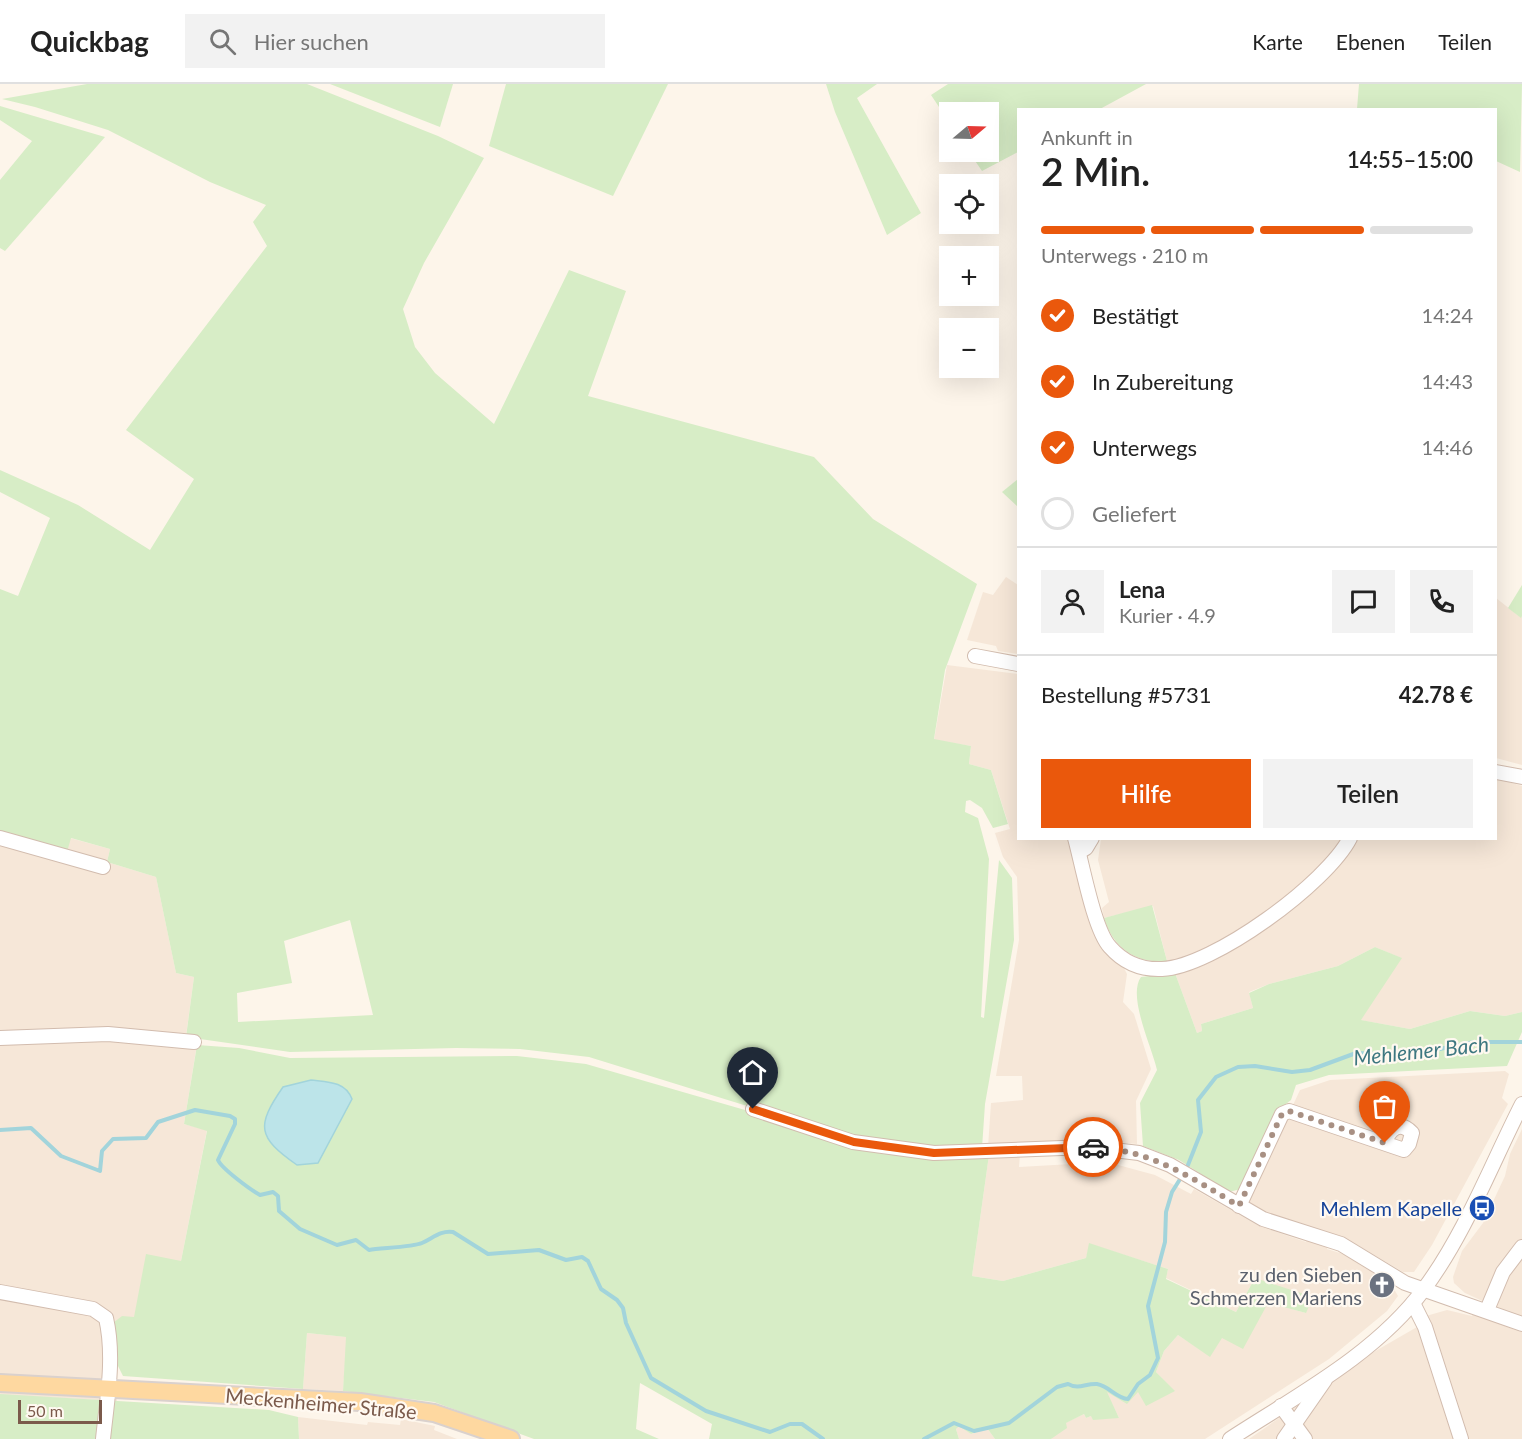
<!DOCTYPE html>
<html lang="de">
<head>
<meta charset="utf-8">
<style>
  :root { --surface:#fff; --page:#f2f2f2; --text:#222; --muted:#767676; --line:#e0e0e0; --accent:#ea580c }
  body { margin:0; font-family:Lato,sans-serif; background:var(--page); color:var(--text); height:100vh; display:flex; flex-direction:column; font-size:22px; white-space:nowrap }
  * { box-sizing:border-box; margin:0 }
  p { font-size:20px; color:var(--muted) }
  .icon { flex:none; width:33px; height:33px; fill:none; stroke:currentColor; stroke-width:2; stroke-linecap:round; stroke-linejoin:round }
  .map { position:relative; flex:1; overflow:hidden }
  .drawer { position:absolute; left:1017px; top:24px; width:480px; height:732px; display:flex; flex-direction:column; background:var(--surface); border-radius:0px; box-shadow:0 6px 24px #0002 }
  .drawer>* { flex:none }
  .needle { width:39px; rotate:71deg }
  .buttons { position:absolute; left:939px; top:18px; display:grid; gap:12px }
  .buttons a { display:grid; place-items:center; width:60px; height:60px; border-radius:0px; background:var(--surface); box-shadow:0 6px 24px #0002; font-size:30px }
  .scale { position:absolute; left:18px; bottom:15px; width:84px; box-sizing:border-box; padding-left:6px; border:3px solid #7b5a4b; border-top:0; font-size:16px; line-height:21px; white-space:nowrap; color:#7b5a4b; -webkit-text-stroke:4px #fff9f1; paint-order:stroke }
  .pin { position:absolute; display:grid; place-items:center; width:51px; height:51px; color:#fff; margin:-62px -26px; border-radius:50% 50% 50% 0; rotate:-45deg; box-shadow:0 0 6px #0007 }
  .pin .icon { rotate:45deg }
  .courier { position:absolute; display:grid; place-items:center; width:60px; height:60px; margin:-30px; border:4px solid #ea580c; border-radius:50%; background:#fff; color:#222; box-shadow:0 2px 8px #0007 }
  .head em { font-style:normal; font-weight:600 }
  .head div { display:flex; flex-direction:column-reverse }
  .head { display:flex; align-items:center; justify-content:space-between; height:102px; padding:0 24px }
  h1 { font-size:39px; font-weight:600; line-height:45px }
  .bar { display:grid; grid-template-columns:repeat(4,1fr); gap:9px 6px; align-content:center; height:72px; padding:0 24px }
  .bar i { height:8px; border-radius:4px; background:var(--line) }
  .bar .selected { background:var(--accent) }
  .bar p { grid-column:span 4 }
  .line { display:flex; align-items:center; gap:15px; padding:0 24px; border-top:2px solid var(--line) }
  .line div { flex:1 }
  .round { display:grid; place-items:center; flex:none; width:63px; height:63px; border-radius:0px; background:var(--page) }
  ol { padding:0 24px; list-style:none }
  li { display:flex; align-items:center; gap:18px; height:66px }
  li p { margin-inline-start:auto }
  li .icon { padding:6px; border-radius:50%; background:var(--accent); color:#fff; stroke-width:4 }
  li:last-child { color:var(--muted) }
  li i { width:33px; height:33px; border:3px solid var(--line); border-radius:50% }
  .cta { display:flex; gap:12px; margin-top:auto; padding:12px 24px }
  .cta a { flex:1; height:69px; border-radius:0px; background:var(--accent); color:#fff; font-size:24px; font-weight:600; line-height:69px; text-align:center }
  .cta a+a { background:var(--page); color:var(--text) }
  header { display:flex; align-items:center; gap:36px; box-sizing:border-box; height:84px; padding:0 30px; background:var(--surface); border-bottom:2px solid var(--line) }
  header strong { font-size:28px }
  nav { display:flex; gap:33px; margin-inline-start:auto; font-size:21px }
  .search { width:420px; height:54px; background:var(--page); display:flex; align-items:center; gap:15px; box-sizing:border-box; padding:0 21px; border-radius:0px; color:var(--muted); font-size:22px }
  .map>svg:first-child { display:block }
  .residential { fill:#f6e7d8 }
  .green { fill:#d7edc6; fill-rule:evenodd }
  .water { fill:#bce4e9; stroke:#a2d4db; stroke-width:1.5 }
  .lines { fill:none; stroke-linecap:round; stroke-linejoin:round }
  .stream { stroke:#a2d4db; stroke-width:4 }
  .minor-casing { stroke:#d2bcae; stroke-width:16 }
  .major-casing { stroke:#dad1cd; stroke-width:20 }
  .minor { stroke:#fff; stroke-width:14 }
  .major { stroke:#fed8a0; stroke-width:16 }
  .done { stroke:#a89083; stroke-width:6; stroke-dasharray:0 10.8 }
  .route { stroke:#ea580c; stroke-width:8 }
  .labels { text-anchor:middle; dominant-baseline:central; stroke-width:4.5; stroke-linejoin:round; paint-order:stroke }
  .transit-label { font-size:20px; fill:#164399; stroke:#fff9f1; text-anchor:end }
  .worship-label { font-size:20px; fill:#5b616d; stroke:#fff9f1; text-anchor:end }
  .street-label { font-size:20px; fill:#7b5a4b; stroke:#fff9f1 }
  .water-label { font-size:21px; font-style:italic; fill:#3d7780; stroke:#fff9f1 }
</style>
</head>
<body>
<header>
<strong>Quickbag</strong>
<div class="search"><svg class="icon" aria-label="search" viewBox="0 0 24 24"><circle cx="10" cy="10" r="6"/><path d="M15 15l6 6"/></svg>Hier suchen</div>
<nav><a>Karte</a><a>Ebenen</a><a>Teilen</a></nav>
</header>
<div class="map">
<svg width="1522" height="1355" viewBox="0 0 1522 1355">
  <rect width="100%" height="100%" fill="#fdf5ea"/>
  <g class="residential">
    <path d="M 1006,493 L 1018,501 L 1018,570 L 998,567 L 996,562 L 967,556 L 983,508 L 993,511 Z"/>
    <path d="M 1496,514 L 1520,533 L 1522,532 L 1522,681 L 1496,674 Z"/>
    <path d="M 947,581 L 1018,590 L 1018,754 L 1069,755 L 1094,849 L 1107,870 L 1124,884 L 1127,890 L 1123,918 L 1134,930 L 1151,985 L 1136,1017 L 1137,1060 L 1094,1056 L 988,1063 L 991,1019 L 1023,1016 L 1022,992 L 996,992 L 1019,856 L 1017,793 L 1003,773 L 995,749 L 1010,745 L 991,686 L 969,680 L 971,662 L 934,656 Z"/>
    <path d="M 1496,694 L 1522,702 L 1522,928 L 1505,932 L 1470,927 L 1410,945 L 1360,936 L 1401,874 L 1375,863 L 1338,882 L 1269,900 L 1249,908 L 1253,924 L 1201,940 L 1202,947 L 1197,949 L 1175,889 L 1167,877 L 1153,822 L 1104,834 L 1102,824 L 1109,818 L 1098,776 L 1101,755 L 1496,754 Z"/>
    <path d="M 0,749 L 67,767 L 70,754 L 110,765 L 107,778 L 156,793 L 176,889 L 194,893 L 186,952 L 198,954 L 184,1040 L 207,1046 L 181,1177 L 134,1234 L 113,1239 L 117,1317 L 0,1311 Z"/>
    <path d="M 1505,987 L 1509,990 L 1502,1014 L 1508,1020 L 1432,1161 L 1414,1188 L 1403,1188 L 1359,1162 L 1275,1133 L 1247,1120 L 1300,1006 L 1330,996 Z"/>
    <path d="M 1522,1045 L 1522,1235 L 1465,1209 L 1454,1199 L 1453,1193 L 1462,1167 L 1483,1139 L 1505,1092 L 1510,1070 Z"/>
    <path d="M 1020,1070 L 1019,1083 L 1107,1078 L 1155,1091 L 1191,1110 L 1194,1105 L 1259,1142 L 1306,1158 L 1308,1154 L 1328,1160 L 1327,1165 L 1343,1170 L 1391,1200 L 1398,1212 L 1387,1227 L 1329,1275 L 1205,1355 L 1051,1355 L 1065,1339 L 1084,1330 L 1086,1334 L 1091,1332 L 1119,1334 L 1106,1308 L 1174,1307 L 1156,1288 L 1164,1267 L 1178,1251 L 1210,1272 L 1222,1253 L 1269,1219 L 1306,1229 L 1255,1194 L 1236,1228 L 1166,1194 L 1168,1185 L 1090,1160 L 1086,1174 L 1003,1197 L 972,1192 L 989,1071 Z"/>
    <path d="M 1447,1226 L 1472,1232 L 1473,1230 L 1487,1233 L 1487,1235 L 1520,1248 L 1522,1246 L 1522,1355 L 1249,1355 L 1372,1269 L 1417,1243 L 1426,1232 Z"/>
    <path d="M 307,1249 L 347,1253 L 343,1307 L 303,1305 Z"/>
    <path d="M 298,1333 L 367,1341 L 368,1338 L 400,1341 L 401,1335 L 435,1342 L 434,1346 L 457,1355 L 299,1355 Z"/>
    <path d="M 959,1341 L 971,1350 L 987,1344 L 995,1355 L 959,1355 L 956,1345 Z"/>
  </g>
  <g class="green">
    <path d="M 87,0 L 307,0 L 438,52 L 484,74 L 424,179 L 403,225 L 415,263 L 435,289 L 494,340 L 569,186 L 626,207 L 588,312 L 814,373 L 873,435 L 977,500 L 945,586 L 934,655 L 971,662 L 969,680 L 991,686 L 1008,740 L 993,744 L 982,724 L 970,716 L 966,717 L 965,728 L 978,734 L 989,775 L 981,933 L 984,934 L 999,776 L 1012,794 L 1014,856 L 985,1020 L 982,1064 L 934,1065 L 854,1055 L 589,973 L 520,965 L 456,964 L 290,968 L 186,953 L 194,893 L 176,889 L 156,793 L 107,778 L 110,765 L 71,754 L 67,768 L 0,749 L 0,505 L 18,512 L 50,434 L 0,408 L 0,386 L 78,421 L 150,466 L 194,395 L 126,346 L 267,162 L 253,138 L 266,121 L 210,98 L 108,46 L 35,23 L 2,15 ZM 350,836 L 373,931 L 238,938 L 237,909 L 292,899 L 284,857 Z"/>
    <path d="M 330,0 L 453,0 L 440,43 Z"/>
    <path d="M 506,0 L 668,0 L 613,112 L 489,62 Z"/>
    <path d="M 826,0 L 877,0 L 857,14 L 921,129 L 887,151 L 835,28 Z"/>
    <path d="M 948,0 L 1146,0 L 1100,25 L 1018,26 L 1018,68 L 982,87 L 969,68 L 988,68 L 988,28 L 950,28 L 949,38 L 931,11 Z"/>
    <path d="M 1359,0 L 1522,0 L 1520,88 L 1496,77 L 1496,26 L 1357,25 Z"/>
    <path d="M 0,22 L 105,53 L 5,167 L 0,164 L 0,96 L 32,57 L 0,36 Z"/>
    <path d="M 1018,395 L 1018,423 L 1002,408 Z"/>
    <path d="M 1522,501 L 1522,532 L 1521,534 L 1508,524 Z"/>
    <path d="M 1152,821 L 1167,877 C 1136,880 1113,864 1104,834 Z"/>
    <path d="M 1375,863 L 1402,874 L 1361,936 L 1410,945 L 1470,927 L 1505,932 L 1522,928 L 1522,948 L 1507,982 L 1329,991 L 1296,1001 L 1291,1016 L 1278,1026 L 1241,1105 L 1229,1108 L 1179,1076 L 1143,1062 L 1140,1019 L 1157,986 C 1152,963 1127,912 1141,893 L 1175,889 L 1197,949 L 1202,947 L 1201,940 L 1253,924 L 1249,909 L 1269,900 L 1338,882 Z"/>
    <path d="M 197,961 L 239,964 L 290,974 L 517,972 L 586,980 L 773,1034 L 852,1061 L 989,1071 L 972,1192 L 1003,1197 L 1086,1174 L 1089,1159 L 1168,1185 L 1166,1195 L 1236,1228 L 1255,1194 L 1313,1213 L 1306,1229 L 1268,1219 L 1243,1265 L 1222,1254 L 1210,1273 L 1178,1251 L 1164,1267 L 1156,1288 L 1175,1307 L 1146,1322 L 1138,1308 L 1127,1320 L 1107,1308 L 1119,1334 L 1093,1336 L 1091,1332 L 1086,1334 L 1084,1330 L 1066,1339 L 1067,1344 L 1051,1355 L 995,1355 L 987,1344 L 971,1350 L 959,1342 L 956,1345 L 959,1355 L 709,1355 L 712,1340 L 640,1299 L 636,1345 L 659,1355 L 534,1355 L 434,1318 L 343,1307 L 346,1253 L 307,1249 L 303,1305 L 123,1292 L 115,1276 L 113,1239 L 122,1232 L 134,1233 L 146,1170 L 181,1177 L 207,1047 L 184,1040 Z"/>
    <path d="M 0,1310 L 269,1326 L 298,1333 L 299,1355 L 0,1355 Z"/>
  </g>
  <path class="water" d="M 311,996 C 327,998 345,997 352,1015 L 318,1079 L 297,1081 C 257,1053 256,1042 283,1003 Z"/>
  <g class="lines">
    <g class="stream">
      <path d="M 0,1046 L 31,1044 L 61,1072 L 100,1087 L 102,1067 L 113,1055 L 146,1054 L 158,1038 L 195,1026 L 230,1032 L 235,1035 L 235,1040 L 218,1076 C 222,1085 251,1106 260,1111 L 273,1108 L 278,1112 L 279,1127 L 300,1145 L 337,1161 L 356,1156 L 369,1166 C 381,1164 413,1163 422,1159 C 433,1154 441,1146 453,1148 L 488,1170 L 539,1166 L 566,1176 L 582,1173 L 588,1177 L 601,1205 L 617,1216 L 623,1224 L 626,1239 L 651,1294 L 706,1327 L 770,1348 L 790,1340 L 802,1340 L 823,1355"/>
      <path d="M 1186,1086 L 1201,1048 L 1198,1016 L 1216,993 L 1238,983 L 1255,982 L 1292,988 L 1310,986 L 1356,969 L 1394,971 L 1420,969 L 1474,958 L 1522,958"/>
      <path d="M 924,1355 L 954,1339 L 974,1347 L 1009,1339 L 1057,1303 L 1068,1300 C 1079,1306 1086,1299 1097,1300 C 1109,1302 1116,1314 1128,1315 L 1138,1300 L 1150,1291 L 1158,1274 L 1148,1222 L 1165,1158 L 1166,1128 L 1172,1108 L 1182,1092"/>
    </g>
    <defs>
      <g id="minor">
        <path d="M 975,572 L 1018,580"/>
        <path d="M 1496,688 L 1522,693"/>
        <path d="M 0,754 L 103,783"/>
        <path d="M 1075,754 C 1082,779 1094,846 1110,863 C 1124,879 1141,886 1162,885 C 1213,883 1327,799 1350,754"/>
        <path d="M 1079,768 L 1086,764 L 1092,754"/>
        <path d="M 0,954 L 108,950 L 194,958"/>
        <path d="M 753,1025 L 853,1058 L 934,1069 L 1088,1063 L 1139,1069 L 1170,1081 L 1263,1135 L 1341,1160 L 1405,1199 L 1522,1240"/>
        <path d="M 1239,1122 L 1282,1030 L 1289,1027 L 1404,1066 L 1409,1060 L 1412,1049 C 1400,1036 1389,1045 1385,1059"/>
        <path d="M 0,1208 L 93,1225 L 106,1234 C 115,1273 107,1316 103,1355"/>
        <path d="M 1413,1219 L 1425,1243 L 1461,1355"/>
        <path d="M 1487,1226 L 1503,1188 L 1522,1163"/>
        <path d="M 1281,1322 L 1305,1355"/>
        <path d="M 1230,1355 C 1296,1312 1376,1270 1424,1205 C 1465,1150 1491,1081 1522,1020"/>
        <path d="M 1284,1355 L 1325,1296"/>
      </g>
      <path id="major" d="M 0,1299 L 360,1318 L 434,1329 L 511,1355"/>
    </defs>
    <use href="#minor" class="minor-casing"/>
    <use href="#major" class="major-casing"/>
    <use href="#minor" class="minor"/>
    <use href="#major" class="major"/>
  </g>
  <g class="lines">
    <path class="done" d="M 1093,1063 C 1151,1066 1190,1093 1239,1122 L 1282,1030 L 1289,1027 L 1385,1059"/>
    <path class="route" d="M 753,1025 L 854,1058 L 934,1069 L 1093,1063"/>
  </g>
  <defs>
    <symbol id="bus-disc" viewBox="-11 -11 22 22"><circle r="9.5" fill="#1a4fb4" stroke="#fff9f1"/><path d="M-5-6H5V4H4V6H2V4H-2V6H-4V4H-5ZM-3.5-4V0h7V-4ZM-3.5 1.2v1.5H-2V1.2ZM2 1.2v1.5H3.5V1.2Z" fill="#fff"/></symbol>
    <symbol id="church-disc" viewBox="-11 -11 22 22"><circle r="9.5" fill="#6b7280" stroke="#fff9f1"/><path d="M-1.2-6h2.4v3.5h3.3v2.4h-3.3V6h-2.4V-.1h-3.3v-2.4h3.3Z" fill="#fff"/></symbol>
  </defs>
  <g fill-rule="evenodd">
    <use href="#bus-disc" x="1467" y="1109" width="30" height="30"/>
    <use href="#church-disc" x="1367" y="1186" width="30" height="30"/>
  </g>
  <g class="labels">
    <g class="transit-label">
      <text x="1462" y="1124">Mehlem Kapelle</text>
    </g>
    <g class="worship-label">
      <text x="1362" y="1190">zu den Sieben<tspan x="1362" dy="23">Schmerzen Mariens</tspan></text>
    </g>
    <g class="street-label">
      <text transform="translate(321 1319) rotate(5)">Meckenheimer Straße</text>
    </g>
    <g class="water-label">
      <text transform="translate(1421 966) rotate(-6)">Mehlemer Bach</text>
    </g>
  </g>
</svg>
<div class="buttons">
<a><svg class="needle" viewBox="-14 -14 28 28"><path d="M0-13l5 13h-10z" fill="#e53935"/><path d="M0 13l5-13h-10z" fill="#767676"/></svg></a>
<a><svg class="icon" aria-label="locate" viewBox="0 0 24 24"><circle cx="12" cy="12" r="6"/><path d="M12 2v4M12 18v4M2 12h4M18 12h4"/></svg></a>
<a>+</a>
<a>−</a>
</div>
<div class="scale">50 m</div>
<div class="pin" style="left:1385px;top:1059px;background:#ea580c"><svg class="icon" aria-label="bag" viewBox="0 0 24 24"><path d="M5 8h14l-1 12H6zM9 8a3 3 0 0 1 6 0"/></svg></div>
<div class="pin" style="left:753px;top:1025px;background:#1f2937"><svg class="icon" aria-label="home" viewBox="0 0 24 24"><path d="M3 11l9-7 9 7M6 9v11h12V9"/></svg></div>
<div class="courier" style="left:1093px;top:1063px"><svg class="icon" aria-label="car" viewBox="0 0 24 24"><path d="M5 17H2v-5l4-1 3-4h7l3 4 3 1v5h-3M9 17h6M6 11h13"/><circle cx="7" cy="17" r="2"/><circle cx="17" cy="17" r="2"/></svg></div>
<section class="drawer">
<div class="head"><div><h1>2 Min.</h1><p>Ankunft in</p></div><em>14:55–15:00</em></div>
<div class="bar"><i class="selected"></i><i class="selected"></i><i class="selected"></i><i></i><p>Unterwegs · 210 m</p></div>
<ol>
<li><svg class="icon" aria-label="check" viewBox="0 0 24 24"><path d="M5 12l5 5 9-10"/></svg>Bestätigt<p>14:24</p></li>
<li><svg class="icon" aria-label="check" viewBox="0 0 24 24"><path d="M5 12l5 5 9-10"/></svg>In Zubereitung<p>14:43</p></li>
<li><svg class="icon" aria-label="check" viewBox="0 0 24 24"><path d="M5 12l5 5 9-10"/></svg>Unterwegs<p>14:46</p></li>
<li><i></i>Geliefert</li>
</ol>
<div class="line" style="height:108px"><a class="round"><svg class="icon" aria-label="person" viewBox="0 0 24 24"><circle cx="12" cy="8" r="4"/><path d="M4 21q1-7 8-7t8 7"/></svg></a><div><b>Lena</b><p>Kurier · 4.9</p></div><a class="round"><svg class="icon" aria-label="chat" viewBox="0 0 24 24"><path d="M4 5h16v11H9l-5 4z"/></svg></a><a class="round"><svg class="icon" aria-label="phone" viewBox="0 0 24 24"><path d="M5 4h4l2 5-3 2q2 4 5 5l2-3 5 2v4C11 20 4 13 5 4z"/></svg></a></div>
<div class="line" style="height:78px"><div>Bestellung #5731</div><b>42.78 €</b></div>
<div class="cta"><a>Hilfe</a><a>Teilen</a></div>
</section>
</div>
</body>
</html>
